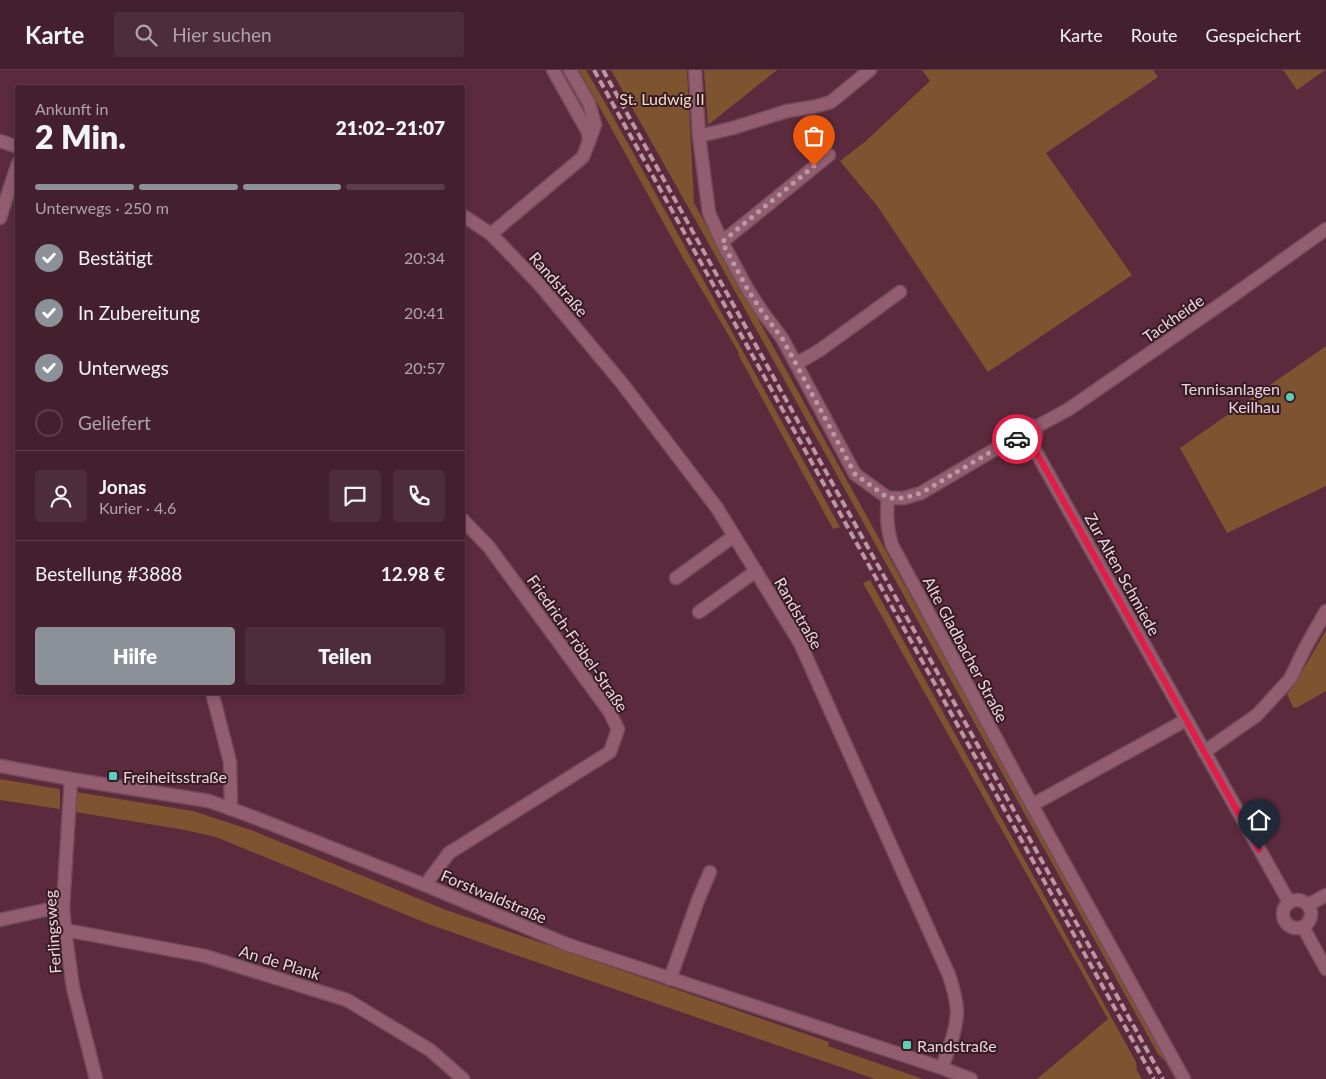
<!DOCTYPE html>
<html lang="de">
<head>
<meta charset="utf-8">
<style>
  :root { --surface:#44202e; --page:#4e2d3a; --text:#f1f3f6; --muted:#afa3aa; --line:#5c3e4a; --accent:#8c9099 }
  body { margin:0; font-family:Lato,sans-serif; background:var(--page); color:var(--text); height:100vh; display:flex; flex-direction:column; font-size:19px; white-space:nowrap }
  * { box-sizing:border-box; margin:0 }
  p { font-size:16px; color:var(--muted) }
  .icon { flex:none; width:28px; height:28px; fill:none; stroke:currentColor; stroke-width:2; stroke-linecap:round; stroke-linejoin:round }
  .map { position:relative; flex:1; overflow:hidden }
  .panel { position:absolute; left:15px; top:15px; width:450px; height:610px; display:flex; flex-direction:column; background:var(--surface); border-radius:5px; box-shadow:0 2px 8px #0003,0 0 0 1px var(--line) }
  .panel>* { flex:none }
  .pin { position:absolute; display:grid; place-items:center; width:42px; height:42px; color:#fff; margin:-51px -21px; border-radius:50% 50% 50% 0; rotate:-45deg; box-shadow:0 0 5px #0007 }
  .pin .icon { rotate:45deg }
  .courier { position:absolute; display:grid; place-items:center; width:50px; height:50px; margin:-25px; border:4px solid #e11d48; border-radius:50%; background:#fff; color:#222; box-shadow:0 1px 6px #0007 }
  .headline em { font-style:normal; font-weight:800 }
  .headline div { display:flex; flex-direction:column-reverse }
  .headline { display:flex; align-items:center; justify-content:space-between; height:85px; padding:0 20px }
  h1 { font-size:32px; font-weight:800; line-height:38px }
  .bar { display:grid; grid-template-columns:repeat(4,1fr); gap:8px 5px; align-content:center; height:60px; padding:0 20px }
  .bar i { height:6px; border-radius:4px; background:var(--line) }
  .bar .selected { background:var(--accent) }
  .bar p { grid-column:span 4 }
  .line { display:flex; align-items:center; gap:12px; padding:0 20px; border-top:1px solid var(--line) }
  .line div { flex:1 }
  .round { display:grid; place-items:center; flex:none; width:52px; height:52px; border-radius:5px; background:var(--page) }
  ol { padding:0 20px; list-style:none }
  li { display:flex; align-items:center; gap:15px; height:55px }
  li p { margin-inline-start:auto }
  li .icon { padding:5px; border-radius:50%; background:var(--accent); color:#fff; stroke-width:4 }
  li:last-child { color:var(--muted) }
  li i { width:28px; height:28px; border:2px solid var(--line); border-radius:50% }
  .cta { display:flex; gap:10px; margin-top:auto; padding:10px 20px }
  .cta a { flex:1; height:58px; border-radius:5px; background:var(--accent); color:#fff; font-size:20px; font-weight:800; line-height:58px; text-align:center }
  .cta a+a { background:var(--page); color:var(--text) }
  header { display:flex; align-items:center; gap:30px; box-sizing:border-box; height:70px; padding:0 25px; background:var(--surface); border-bottom:1px solid var(--line) }
  header strong { font-size:24px }
  nav { display:flex; gap:28px; margin-inline-start:auto; font-size:18px }
  .search { width:350px; height:45px; background:var(--page); display:flex; align-items:center; gap:12px; box-sizing:border-box; padding:0 18px; border-radius:5px; color:var(--muted); font-size:19px }
  .map>svg:first-child { display:block }
  .green { fill:#7e5330 }
  .lines { fill:none; stroke-linecap:round; stroke-linejoin:round }
  .minor-casing { stroke:#744b5b; stroke-width:15 }
  .minor { stroke:#925d6f; stroke-width:12 }
  .rail { stroke:#bb96a3; stroke-width:4; stroke-dasharray:8 4; stroke-linecap:butt }
  .done { stroke:#bc98a4; stroke-width:5; stroke-dasharray:0 9 }
  .route { stroke:#e11d48; stroke-width:6 }
  .poi-dot { fill:#5eceb8; stroke:#331c24; stroke-width:2 }
  .labels { text-anchor:middle; dominant-baseline:central; stroke-width:4; stroke-linejoin:round; paint-order:stroke }
  .park-label { font-size:16px; fill:#fcdbc3; stroke:#331c24 }
  .street-label { font-size:16px; fill:#f1d2db; stroke:#331c24 }
  .poi-label { font-size:16px; fill:#f1d2db; stroke:#331c24; text-anchor:start }
</style>
</head>
<body>
<header>
<strong>Karte</strong>
<div class="search"><svg class="icon" aria-label="search" viewBox="0 0 24 24"><circle cx="10" cy="10" r="6"/><path d="M15 15l6 6"/></svg>Hier suchen</div>
<nav><a>Karte</a><a>Route</a><a>Gespeichert</a></nav>
</header>
<div class="map">
<svg width="1326" height="1009" viewBox="0 0 1326 1009">
  <rect width="100%" height="100%" fill="#5b2b3d"/>
  <g class="green">
    <path d="M 579,0 L 586,0 L 611,43 L 840,457 L 833,459 L 738,284 L 739,283 L 683,188 Z"/>
    <path d="M 611,0 L 687,0 L 694,133 L 1177,1009 L 1175,1009 L 1165,991 L 1158,984 L 705,167 Z"/>
    <path d="M 704,0 L 777,0 L 708,55 Z"/>
    <path d="M 922,0 L 1153,0 L 1158,7 L 1046,83 L 1132,205 L 988,302 L 878,137 L 840,91 L 866,71 L 930,11 Z"/>
    <path d="M 1283,0 L 1325,0 L 1297,20 Z"/>
    <path d="M 1326,276 L 1326,416 L 1227,463 L 1180,378 Z"/>
    <path d="M 870,510 L 1136,992 L 1137,1001 L 1142,1009 L 1037,1009 L 1108,949 L 863,513 Z"/>
    <path d="M 1326,560 L 1326,621 L 1296,638 L 1293,637 L 1287,624 L 1295,614 Z"/>
    <path d="M 0,709 L 59,719 L 60,722 L 60,739 L 0,730 Z"/>
    <path d="M 76,722 L 193,741 L 251,760 L 446,840 L 829,972 L 828,976 L 923,1009 L 875,1009 L 513,884 L 426,853 L 216,767 L 180,759 L 75,742 Z"/>
  </g>
  <g class="lines">
    <defs>
      <g id="minor">
        <path d="M 570,0 L 589,33 L 595,55 L 589,71"/>
        <path d="M 695,0 L 699,66 L 709,143 L 722,172 L 748,220 L 763,243 L 782,268 L 855,404 L 888,428"/>
        <path d="M 699,66 L 733,58 L 787,41 L 813,37 L 831,32 L 870,0"/>
        <path d="M 0,71 L 18,77"/>
        <path d="M 462,145 L 491,164 L 539,214 L 621,312 L 717,438 L 800,573 L 949,905 C 953,917 956,928 957,940 C 957,960 948,980 942,998"/>
        <path d="M 0,148 L 18,93"/>
        <path d="M 491,164 L 583,87 L 589,71 L 588,62 L 553,0"/>
        <path d="M 722,172 L 829,85"/>
        <path d="M 796,294 L 820,280 L 900,222"/>
        <circle cx="1026" cy="364" r="10"/>
        <path d="M 1034,358 L 1069,339 L 1231,227 L 1326,159"/>
        <path d="M 1031,373 L 1289,832"/>
        <path d="M 888,428 C 886,445 887,459 892,475 L 1032,735 L 1184,1009"/>
        <path d="M 888,428 L 904,428 L 921,423 L 1016,367"/>
        <path d="M 676,508 L 734,466"/>
        <path d="M 699,542 L 756,501"/>
        <path d="M 212,622 L 230,692 L 231,739"/>
        <path d="M 1204,682 L 1257,645 L 1290,609 L 1305,578 L 1326,541"/>
        <path d="M 0,696 L 71,709 L 209,731 L 256,748 L 425,815 L 566,874 L 942,998 L 971,1009"/>
        <path d="M 71,709 L 63,836 L 65,860 L 73,918 L 96,1009"/>
        <path d="M 1032,735 L 1186,650"/>
        <path d="M 425,815 L 449,783 L 610,682 L 618,659 L 609,641 L 489,477 L 462,449"/>
        <circle cx="1297" cy="844" r="14"/>
        <path d="M 1308,835 L 1326,825"/>
        <path d="M 0,850 L 63,836"/>
        <path d="M 1303,857 L 1326,899"/>
        <path d="M 65,860 L 205,886 L 347,930 L 430,980 L 463,1009"/>
        <path d="M 670,909 L 698,830 L 710,802"/>
      </g>
    </defs>
    <use href="#minor" class="minor-casing"/>
    <use href="#minor" class="minor"/>
    <g class="rail">
      <path d="M 594,0 L 1154,1009"/>
      <path d="M 603,0 L 1163,1009"/>
    </g>
  </g>
  <g class="lines">
    <path class="done" d="M 814,96 L 722,172 L 748,220 L 763,243 L 782,268 L 855,404 L 888,428 L 904,428 L 921,423 L 1016,367 L 1017,369"/>
    <path class="route" d="M 1017,369 C 1020,374 1025,375 1031,373 L 1259,780"/>
  </g>
  <g class="poi-dot">
    <circle cx="1290" cy="327" r="5"/>
    <rect x="108" y="701" width="10" height="10" rx="2.5"/>
    <rect x="902" y="970" width="10" height="10" rx="2.5"/>
  </g>
  <g class="labels">
    <g class="park-label">
      <text x="662" y="28">St. Ludwig II</text>
    </g>
    <g class="street-label">
      <text transform="translate(559 214) rotate(49)">Randstraße</text>
      <text transform="translate(1173 248) rotate(-35)">Tackheide</text>
      <text transform="translate(1123 504) rotate(61)">Zur Alten Schmiede</text>
      <text transform="translate(799 543) rotate(60)">Randstraße</text>
      <text transform="translate(578 573) rotate(55)">Friedrich-Fröbel-Straße</text>
      <text transform="translate(966 579) rotate(62)">Alte Gladbacher Straße</text>
      <text transform="translate(494 826) rotate(23)">Forstwaldstraße</text>
      <text transform="translate(52 862) rotate(-94)">Ferlingsweg</text>
      <text transform="translate(280 892) rotate(17)">An de Plank</text>
    </g>
    <g class="poi-label">
      <text x="1280" y="318" text-anchor="end">Tennisanlagen<tspan x="1280" dy="18">Keilhau</tspan></text>
      <text x="123" y="706">Freiheitsstraße</text>
      <text x="917" y="975">Randstraße</text>
    </g>
  </g>
</svg>
<div class="pin" style="left:814px;top:96px;background:#ea580c"><svg class="icon" aria-label="bag" viewBox="0 0 24 24"><path d="M5 8h14l-1 12H6zM9 8a3 3 0 0 1 6 0"/></svg></div>
<div class="pin" style="left:1259px;top:780px;background:#1f2937"><svg class="icon" aria-label="home" viewBox="0 0 24 24"><path d="M3 11l9-7 9 7M6 9v11h12V9"/></svg></div>
<div class="courier" style="left:1017px;top:369px"><svg class="icon" aria-label="car" viewBox="0 0 24 24"><path d="M5 17H2v-5l4-1 3-4h7l3 4 3 1v5h-3M9 17h6M6 11h13"/><circle cx="7" cy="17" r="2"/><circle cx="17" cy="17" r="2"/></svg></div>
<section class="panel">
<div class="headline"><div><h1>2 Min.</h1><p>Ankunft in</p></div><em>21:02–21:07</em></div>
<div class="bar"><i class="selected"></i><i class="selected"></i><i class="selected"></i><i></i><p>Unterwegs · 250 m</p></div>
<ol>
<li><svg class="icon" aria-label="check" viewBox="0 0 24 24"><path d="M5 12l5 5 9-10"/></svg>Bestätigt<p>20:34</p></li>
<li><svg class="icon" aria-label="check" viewBox="0 0 24 24"><path d="M5 12l5 5 9-10"/></svg>In Zubereitung<p>20:41</p></li>
<li><svg class="icon" aria-label="check" viewBox="0 0 24 24"><path d="M5 12l5 5 9-10"/></svg>Unterwegs<p>20:57</p></li>
<li><i></i>Geliefert</li>
</ol>
<div class="line" style="height:90px"><a class="round"><svg class="icon" aria-label="person" viewBox="0 0 24 24"><circle cx="12" cy="8" r="4"/><path d="M4 21q1-7 8-7t8 7"/></svg></a><div><b>Jonas</b><p>Kurier · 4.6</p></div><a class="round"><svg class="icon" aria-label="chat" viewBox="0 0 24 24"><path d="M4 5h16v11H9l-5 4z"/></svg></a><a class="round"><svg class="icon" aria-label="phone" viewBox="0 0 24 24"><path d="M5 4h4l2 5-3 2q2 4 5 5l2-3 5 2v4C11 20 4 13 5 4z"/></svg></a></div>
<div class="line" style="height:65px"><div>Bestellung #3888</div><b>12.98 €</b></div>
<div class="cta"><a>Hilfe</a><a>Teilen</a></div>
</section>
</div>
</body>
</html>
